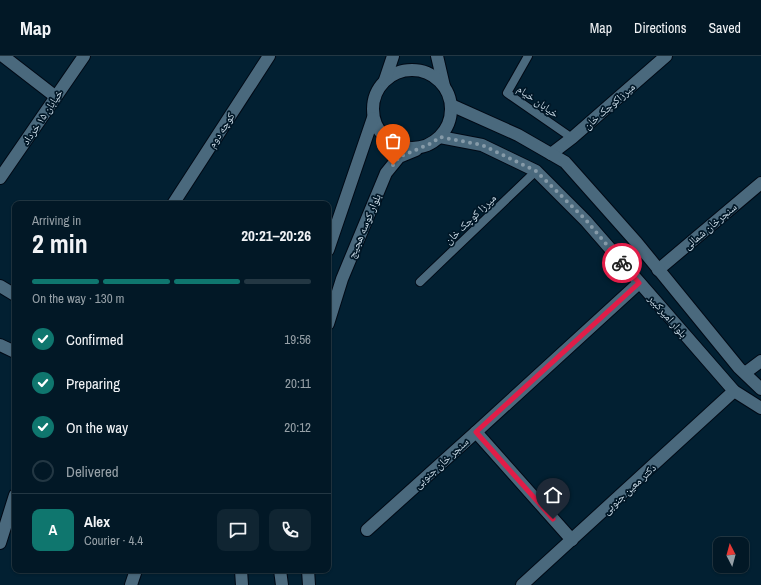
<!DOCTYPE html>
<html lang="en">
<head>
<meta charset="utf-8">
<style>
  :root { --surface:#021826; --page:#102532; --text:#f1f3f6; --muted:#96a0a7; --line:#233743; --accent:#0f766e }
  body { margin:0; font-family:"Archivo Narrow","Noto Naskh Arabic",sans-serif; background:var(--page); color:var(--text); height:100vh; display:flex; flex-direction:column; font-size:15px; white-space:nowrap }
  * { box-sizing:border-box; margin:0 }
  p { font-size:13px; color:var(--muted) }
  .icon { flex:none; width:22px; height:22px; fill:none; stroke:currentColor; stroke-width:2; stroke-linecap:round; stroke-linejoin:round }
  .map { position:relative; flex:1; overflow:hidden }
  .sheet { position:absolute; left:12px; top:145px; width:319px; height:372px; display:flex; flex-direction:column; background:var(--surface); border-radius:8px; box-shadow:0 1px 3px #0004,0 0 0 1px var(--line) }
  .sheet>* { flex:none }
  .needle { width:26px; rotate:354deg }
  .fabs { position:absolute; left:713px; top:481px; display:grid; gap:8px }
  .fabs a { display:grid; place-items:center; width:36px; height:36px; border-radius:8px; background:var(--surface); box-shadow:0 1px 3px #0004,0 0 0 1px var(--line); font-size:20px }
  .pin { position:absolute; display:grid; place-items:center; width:34px; height:34px; color:#fff; margin:-41px -17px; border-radius:50% 50% 50% 0; rotate:-45deg; box-shadow:0 0 4px #0007 }
  .pin .icon { rotate:45deg }
  .courier { position:absolute; display:grid; place-items:center; width:40px; height:40px; margin:-20px; border:3px solid #e11d48; border-radius:50%; background:#fff; color:#222; box-shadow:0 1px 5px #0007 }
  .head em { font-style:normal; font-weight:700 }
  .head div { display:flex; flex-direction:column-reverse }
  .head { display:flex; align-items:center; justify-content:space-between; height:68px; padding:0 20px }
  h1 { font-size:26px; font-weight:700; line-height:30px }
  .bar { display:grid; grid-template-columns:repeat(4,1fr); gap:6px 4px; align-content:center; height:48px; padding:0 20px }
  .bar i { height:5px; border-radius:3px; background:var(--line) }
  .bar .selected { background:var(--accent) }
  .bar p { grid-column:span 4 }
  .line { display:flex; align-items:center; gap:10px; padding:0 20px; border-top:1px solid var(--line) }
  .line div { flex:1 }
  .round { display:grid; place-items:center; flex:none; width:42px; height:42px; border-radius:8px; background:var(--page) }
  ol { padding:0 20px; list-style:none }
  li { display:flex; align-items:center; gap:12px; height:44px }
  li p { margin-inline-start:auto }
  li .icon { padding:4px; border-radius:50%; background:var(--accent); color:#fff; stroke-width:4 }
  li:last-child { color:var(--muted) }
  li i { width:22px; height:22px; border:2px solid var(--line); border-radius:50% }
  header { display:flex; align-items:center; gap:24px; box-sizing:border-box; height:56px; padding:0 20px; background:var(--surface); border-bottom:1px solid var(--line) }
  header strong { font-size:19px }
  nav { display:flex; gap:22px; margin-inline-start:auto; font-size:14px }
  .map>svg:first-child { display:block }
  .lines { fill:none; stroke-linecap:round; stroke-linejoin:round }
  .lane-casing { stroke:#000915; stroke-width:10 }
  .street-casing { stroke:#000915; stroke-width:14 }
  .secondary-casing { stroke:#000915; stroke-width:14 }
  .lane { stroke:#4a697d; stroke-width:8 }
  .street { stroke:#4a697d; stroke-width:12 }
  .secondary { stroke:#4a697d; stroke-width:12 }
  .done { stroke:#859aa8; stroke-width:4; stroke-dasharray:0 7.2 }
  .route { stroke:#e11d48; stroke-width:5 }
  .labels { text-anchor:middle; dominant-baseline:central; stroke-width:3.5; stroke-linejoin:round; paint-order:stroke }
  .street-label { font-size:11px; fill:#cbdce8; stroke:#001727 }
</style>
</head>
<body>
<header>
<strong>Map</strong>
<nav><a>Map</a><a>Directions</a><a>Saved</a></nav>
</header>
<div class="map">
<svg width="761" height="529" viewBox="0 0 761 529">
  <rect width="100%" height="100%" fill="#022032"/>
  <g class="lines">
    <defs>
      <g id="lane">
        <path d="M 528,0 L 507,37 L 572,82"/>
        <path d="M 420,226 L 536,115"/>
      </g>
      <g id="street">
        <path d="M 3,0 L 56,41"/>
        <path d="M 551,98 L 572,82 L 666,0"/>
        <path d="M 0,122 L 84,0"/>
        <path d="M 173,148 L 269,0"/>
        <path d="M 658,214 L 761,127"/>
        <path d="M 0,230 L 15,239"/>
        <path d="M 0,289 L 15,296"/>
        <path d="M 745,317 L 761,305"/>
        <path d="M 476,376 L 572,484"/>
        <path d="M 367,474 L 476,376 L 639,227"/>
        <path d="M 0,487 L 15,439"/>
        <path d="M 241,514 L 242,529"/>
        <path d="M 131,529 L 136,514"/>
        <path d="M 522,529 L 734,335"/>
      </g>
      <g id="secondary">
        <path d="M 437,0 L 444,30"/>
        <circle cx="412" cy="53" r="39"/>
        <path d="M 385,24 L 393,0"/>
        <path d="M 451,49 L 518,79 L 565,106 L 637,187 L 739,312 L 761,333"/>
        <path d="M 440,81 L 482,89 L 536,115 L 586,165 L 734,335 L 761,352"/>
        <path d="M 328,194 L 373,62"/>
        <path d="M 328,268 L 342,223 L 386,117 L 399,101 L 416,94"/>
        <path d="M 280,514 L 282,529"/>
        <path d="M 308,514 L 309,529"/>
      </g>
    </defs>
    <use href="#lane" class="lane-casing"/>
    <use href="#street" class="street-casing"/>
    <use href="#secondary" class="secondary-casing"/>
    <use href="#lane" class="lane"/>
    <use href="#street" class="street"/>
    <use href="#secondary" class="secondary"/>
  </g>
  <g class="lines">
    <path class="done" d="M 393,109 L 399,101 L 432,87 L 440,81 L 482,89 L 536,115 L 586,164 L 622,207"/>
    <path class="route" d="M 553,463 L 476,376 L 639,227 L 622,207"/>
  </g>
  <g class="labels">
    <g class="street-label">
      <text transform="translate(538 45) rotate(35)">خیابان خیام</text>
      <text transform="translate(609 50) rotate(-41)">میرزاکوچک خان</text>
      <text transform="translate(42 61) rotate(-56)">خیابان ۱۵ خرداد</text>
      <text transform="translate(221 74) rotate(-57)">کوچه دوم</text>
      <text transform="translate(470 163) rotate(-44)">میرزا کوچک خان</text>
      <text transform="translate(364 170) rotate(-67)">بلوار کوسه هجیج</text>
      <text transform="translate(710 170) rotate(-40)">سنجرخان شمالی</text>
      <text transform="translate(668 260) rotate(49)">بلوار امیرکبیر</text>
      <text transform="translate(441 407) rotate(-42)">سنجر خان جنوبی</text>
      <text transform="translate(629 433) rotate(-43)">دکتر معین جنوبی</text>
    </g>
  </g>
</svg>
<div class="fabs">
<a><svg class="needle" viewBox="-14 -14 28 28"><path d="M0-13l5 13h-10z" fill="#e53935"/><path d="M0 13l5-13h-10z" fill="#96a0a7"/></svg></a>
</div>
<div class="pin" style="left:393px;top:109px;background:#ea580c"><svg class="icon" aria-label="bag" viewBox="0 0 24 24"><path d="M5 8h14l-1 12H6zM9 8a3 3 0 0 1 6 0"/></svg></div>
<div class="pin" style="left:553px;top:463px;background:#1f2937"><svg class="icon" aria-label="home" viewBox="0 0 24 24"><path d="M3 11l9-7 9 7M6 9v11h12V9"/></svg></div>
<div class="courier" style="left:622px;top:207px"><svg class="icon" aria-label="bike" viewBox="0 0 24 24"><circle cx="6" cy="16" r="4"/><circle cx="18" cy="16" r="4"/><path d="M6 16l4-8h5l3 8M10 8l3 8H6M13 5h3"/></svg></div>
<section class="sheet">
<div class="head"><div><h1>2 min</h1><p>Arriving in</p></div><em>20:21–20:26</em></div>
<div class="bar"><i class="selected"></i><i class="selected"></i><i class="selected"></i><i></i><p>On the way · 130 m</p></div>
<ol>
<li><svg class="icon" aria-label="check" viewBox="0 0 24 24"><path d="M5 12l5 5 9-10"/></svg>Confirmed<p>19:56</p></li>
<li><svg class="icon" aria-label="check" viewBox="0 0 24 24"><path d="M5 12l5 5 9-10"/></svg>Preparing<p>20:11</p></li>
<li><svg class="icon" aria-label="check" viewBox="0 0 24 24"><path d="M5 12l5 5 9-10"/></svg>On the way<p>20:12</p></li>
<li><i></i>Delivered</li>
</ol>
<div class="line" style="height:72px"><b class="round" style="background:var(--accent);color:#fff">A</b><div><b>Alex</b><p>Courier · 4.4</p></div><a class="round"><svg class="icon" aria-label="chat" viewBox="0 0 24 24"><path d="M4 5h16v11H9l-5 4z"/></svg></a><a class="round"><svg class="icon" aria-label="phone" viewBox="0 0 24 24"><path d="M5 4h4l2 5-3 2q2 4 5 5l2-3 5 2v4C11 20 4 13 5 4z"/></svg></a></div>
</section>
</div>
</body>
</html>
